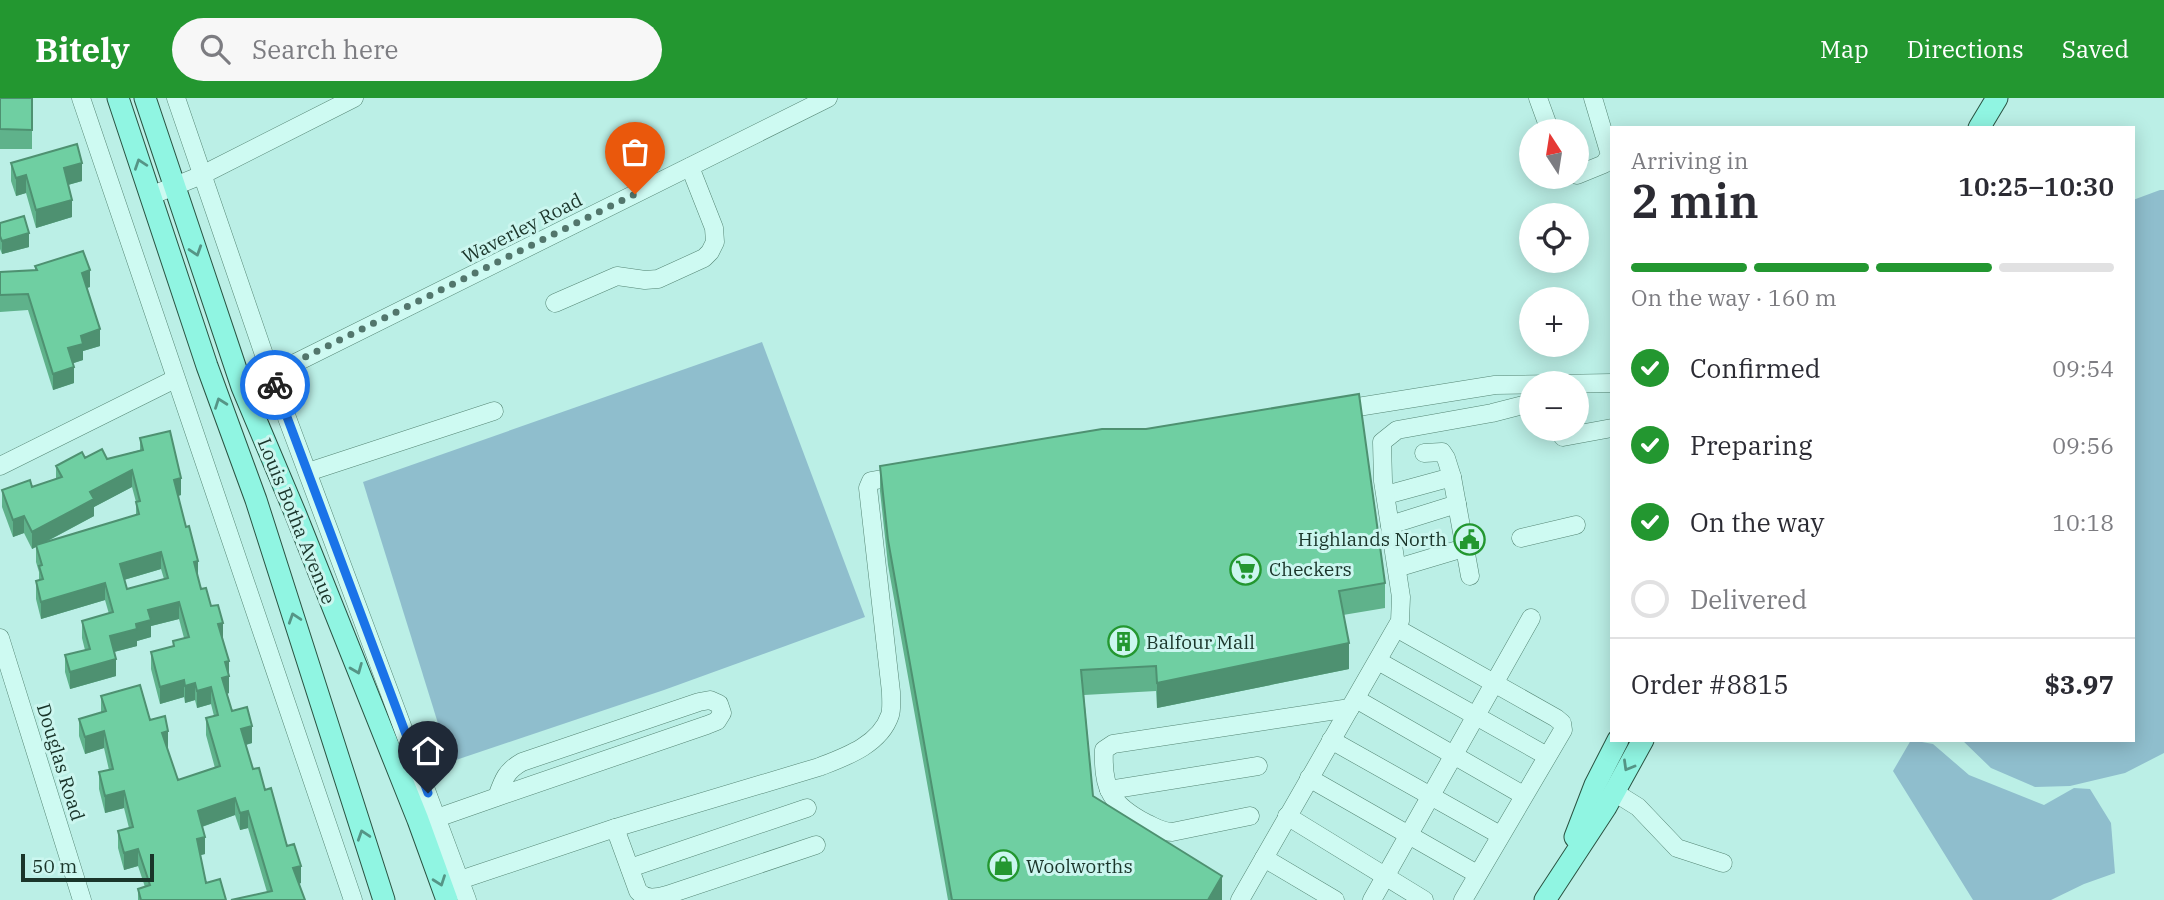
<!DOCTYPE html>
<html lang="en">
<head>
<meta charset="utf-8">
<style>
  :root { --surface:#fff; --page:#f7f7f7; --text:#2b2b33; --muted:#7c7c81; --line:#e1e1e2; --accent:#239730 }
  body { margin:0; font-family:"IBM Plex Serif",serif; background:var(--page); color:var(--text); height:100vh; display:flex; flex-direction:column; font-size:26px; white-space:nowrap }
  * { box-sizing:border-box; margin:0 }
  p { font-size:23px; color:var(--muted) }
  .icon { flex:none; width:38px; height:38px; fill:none; stroke:currentColor; stroke-width:2; stroke-linecap:round; stroke-linejoin:round }
  .map { position:relative; flex:1; overflow:hidden }
  .panel { position:absolute; left:1610px; top:28px; width:525px; height:616px; display:flex; flex-direction:column; background:var(--surface); border-radius:0px; box-shadow:0 4px 18px #0003 }
  .panel>* { flex:none }
  .needle { width:46px; rotate:348deg }
  .controls { position:absolute; left:1519px; top:21px; display:grid; gap:14px }
  .controls a { display:grid; place-items:center; width:70px; height:70px; border-radius:50%; background:var(--surface); box-shadow:0 4px 18px #0003; font-size:35px }
  .scale { position:absolute; left:21px; bottom:18px; width:133px; box-sizing:border-box; padding-left:7px; border:4px solid #1a352a; border-top:0; font-size:19px; line-height:24px; white-space:nowrap; color:#1a352a; -webkit-text-stroke:5px #cbf6ef; paint-order:stroke }
  .pin { position:absolute; display:grid; place-items:center; width:60px; height:60px; color:#fff; margin:-72px -30px; border-radius:50% 50% 50% 0; rotate:-45deg; box-shadow:0 0 7px #0007 }
  .pin .icon { rotate:45deg }
  .courier { position:absolute; display:grid; place-items:center; width:70px; height:70px; margin:-35px; border:5px solid #1a73e8; border-radius:50%; background:#fff; color:#222; box-shadow:0 2px 9px #0007 }
  .headline em { font-style:normal; font-weight:600 }
  .headline div { display:flex; flex-direction:column-reverse }
  .headline { display:flex; align-items:center; justify-content:space-between; height:119px; padding:0 21px }
  h1 { font-size:46px; font-weight:600; line-height:52px }
  .bar { display:grid; grid-template-columns:repeat(4,1fr); gap:10px 7px; align-content:center; height:84px; padding:0 21px }
  .bar i { height:9px; border-radius:5px; background:var(--line) }
  .bar .on { background:var(--accent) }
  .bar p { grid-column:span 4 }
  .line { display:flex; align-items:center; gap:18px; padding:0 21px; border-top:2px solid var(--line) }
  .line div { flex:1 }
  ol { padding:0 21px; list-style:none }
  li { display:flex; align-items:center; gap:21px; height:77px }
  li p { margin-inline-start:auto }
  li .icon { padding:7px; border-radius:50%; background:var(--accent); color:#fff; stroke-width:4 }
  li:last-child { color:var(--muted) }
  li i { width:38px; height:38px; border:4px solid var(--line); border-radius:50% }
  header { display:flex; align-items:center; gap:42px; box-sizing:border-box; height:98px; padding:0 35px; background:var(--accent); color:#fff }
  header strong { font-size:33px }
  nav { display:flex; gap:38px; margin-inline-start:auto; font-size:24px }
  .search { width:490px; height:63px; background:var(--page); display:flex; align-items:center; gap:18px; box-sizing:border-box; padding:0 24px; border-radius:38px; color:var(--muted); font-size:26px }
  .map>svg:first-child { display:block }
  .green { fill:#8fbecd }
  .lines { fill:none; stroke-linecap:round; stroke-linejoin:round }
  .minor-casing { stroke:#558675; stroke-width:19 }
  .major-casing { stroke:#2a5342; stroke-width:23 }
  .minor { stroke:#cefaf2; stroke-width:18 }
  .major { stroke:#90f5e2; stroke-width:21 }
  .wall { fill:#5fb28b; fill-rule:evenodd }
  .shaded-wall { fill:#4e9171 }
  .building { fill:#6fcfa2; stroke:#4e9171; stroke-width:2; fill-rule:evenodd }
  .oneway { stroke:#559586 }
  .done { stroke:#52766c; stroke-width:7; stroke-dasharray:0 12.6 }
  .route { stroke:#1a73e8; stroke-width:9 }
  .labels { text-anchor:middle; dominant-baseline:central; stroke-width:6; stroke-linejoin:round; paint-order:stroke }
  .street-label { font-size:19px; fill:#1a352a; stroke:#cbf6ef }
  .poi-label { font-size:19px; fill:#1a352a; stroke:#cbf6ef; text-anchor:start }
</style>
</head>
<body>
<header>
<strong>Bitely</strong>
<div class="search"><svg class="icon" aria-label="search" viewBox="0 0 24 24"><circle cx="10" cy="10" r="6"/><path d="M15 15l6 6"/></svg>Search here</div>
<nav><a>Map</a><a>Directions</a><a>Saved</a></nav>
</header>
<div class="map">
<svg width="2164" height="802" viewBox="0 0 2164 802">
  <rect width="100%" height="100%" fill="#bbefe6"/>
  <g class="green">
    <path d="M 2160,92 L 2164,92 L 2164,655 L 2125,675 L 2070,688 L 2035,689 L 1991,670 L 1962,642 L 2133,642 L 2133,102 Z"/>
    <path d="M 762,244 L 865,519 L 664,592 L 450,664 L 363,384 Z"/>
    <path d="M 1911,642 L 1933,646 L 1969,677 L 2044,707 L 2074,690 L 2090,691 L 2111,725 L 2115,775 L 2084,786 L 2051,802 L 1973,802 L 1893,673 Z"/>
  </g>
  <g class="lines">
    <defs>
      <g id="minor">
        <path d="M 81,0 L 353,802"/>
        <path d="M 176,0 L 271,277 L 467,802"/>
        <path d="M 1538,0 L 1550,33"/>
        <path d="M 1577,77 L 1604,66 L 1610,57 L 1593,0"/>
        <path d="M 150,98 L 202,77 L 354,0"/>
        <path d="M 555,205 L 617,178 L 645,182 L 658,181 L 704,160 L 710,154 L 715,144 L 714,130 L 690,69"/>
        <path d="M 271,277 L 828,0"/>
        <path d="M 1339,312 L 1495,287 L 1612,285"/>
        <path d="M 1563,339 L 1612,330"/>
        <path d="M 1424,355 L 1442,354 L 1446,360 L 1452,379"/>
        <path d="M 0,368 L 175,281"/>
        <path d="M 308,374 L 494,313"/>
        <path d="M 1386,397 L 1452,379 L 1470,478"/>
        <path d="M 1390,427 L 1457,406"/>
        <path d="M 1521,440 L 1576,427"/>
        <path d="M 1397,470 L 1464,450"/>
        <path d="M 1398,531 L 1556,620 L 1562,625 L 1563,632 L 1463,802"/>
        <path d="M 0,540 L 82,802"/>
        <path d="M 1378,563 L 1547,658"/>
        <path d="M 1356,601 L 1523,697"/>
        <path d="M 1331,642 L 1500,737"/>
        <path d="M 1309,680 L 1477,776"/>
        <path d="M 1109,692 L 1258,668"/>
        <path d="M 1614,694 L 1638,709 L 1677,750 L 1723,765"/>
        <path d="M 1250,718 L 1172,734 C 1162,734 1155,729 1146,725 C 1112,707 1102,692 1104,652 L 1113,646 L 1350,610 L 1400,523 L 1401,499 L 1383,383 L 1382,344 L 1397,332 L 1492,315 L 1531,305"/>
        <path d="M 1287,718 L 1424,802"/>
        <path d="M 437,720 L 497,699 C 503,682 506,673 522,664 L 699,604 L 710,602 L 719,606 L 722,615 L 717,623 L 707,627 L 497,699"/>
        <path d="M 615,730 L 819,669 C 845,659 880,647 890,617 C 892,611 891,601 891,594 L 868,390 L 871,383 L 904,377"/>
        <path d="M 1264,760 L 1335,802"/>
        <path d="M 630,770 L 807,710"/>
        <path d="M 460,782 L 615,730 L 638,793 C 646,802 656,800 667,797 L 816,747"/>
        <path d="M 1240,802 L 1350,610"/>
        <path d="M 1372,802 L 1531,520"/>
      </g>
      <g id="major">
        <path d="M 118,0 L 207,268 L 256,402 L 384,802"/>
        <path d="M 145,0 L 242,289 L 296,417 L 418,722 L 447,802"/>
        <path d="M 1979,30 L 1997,0"/>
        <path d="M 1575,739 L 1595,687 L 1618,642"/>
        <path d="M 1545,802 L 1606,709 L 1643,642"/>
      </g>
    </defs>
    <use href="#minor" class="minor-casing"/>
    <use href="#major" class="major-casing"/>
    <use href="#minor" class="minor"/>
    <use href="#major" class="major"/>
  </g>
  <g class="wall">
    <rect x="0" y="0" width="32" height="51"/>
    <path d="M 11,65 L 82,83 L 68,87 L 72,119 L 36,130 L 26,95 L 16,98 L 11,83 Z"/>
    <path d="M 0,125 L 29,149 L 2,156 L 0,151 Z"/>
    <path d="M 35,168 L 90,189 L 87,190 L 100,248 L 83,253 L 83,262 L 73,265 L 74,285 L 53,292 L 28,212 L 0,214 L 0,174 L 35,172 Z"/>
    <path d="M 140,340 L 181,397 L 178,398 L 201,491 L 211,508 L 229,563 L 229,595 L 227,596 L 232,613 L 252,645 L 246,647 L 253,671 L 265,692 L 301,785 L 267,794 L 248,730 L 240,732 L 235,717 L 202,729 L 205,756 L 200,757 L 206,785 L 226,802 L 138,802 L 138,791 L 145,789 L 138,768 L 124,772 L 118,750 L 118,733 L 129,730 L 124,710 L 105,715 L 99,691 L 99,674 L 109,672 L 104,650 L 85,656 L 79,638 L 79,621 L 101,615 L 101,598 L 150,622 L 168,650 L 167,651 L 178,682 L 215,670 L 206,637 L 206,620 L 214,618 L 211,606 L 197,610 L 195,602 L 185,605 L 184,599 L 160,606 L 151,571 L 151,554 L 173,548 L 173,543 L 184,540 L 179,521 L 151,528 L 151,539 L 137,543 L 137,548 L 114,554 L 116,578 L 70,591 L 65,574 L 65,557 L 85,552 L 82,540 L 82,523 L 109,516 L 105,502 L 41,521 L 36,501 L 36,483 L 39,483 L 39,474 L 36,464 L 36,449 L 32,451 L 24,435 L 13,439 L 2,409 L 2,392 L 32,389 L 56,381 L 56,368 L 85,360 L 107,361 L 140,352 ZM 132,389 L 136,404 L 136,417 L 46,444 L 94,418 L 94,409 ZM 161,471 L 164,481 L 127,491 L 124,482 Z"/>
    <path d="M 880,368 L 1385,485 L 1385,510 L 1343,517 L 1349,571 L 1157,610 L 1156,593 L 1084,597 L 1093,698 L 1222,802 L 948,802 L 888,467 L 880,393 Z"/>
  </g>
  <g class="shaded-wall">
    <path d="M 82,65 L 82,83 L 64,88 L 64,70 Z"/>
    <path d="M 26,77 L 26,95 L 16,98 L 16,80 Z"/>
    <path d="M 72,102 L 72,119 L 36,130 L 36,112 Z"/>
    <path d="M 29,135 L 29,149 L 2,156 L 2,143 Z"/>
    <path d="M 90,172 L 90,189 L 82,191 L 82,175 Z"/>
    <path d="M 100,231 L 100,248 L 83,253 L 83,262 L 68,267 L 68,250 L 81,238 Z"/>
    <path d="M 74,269 L 74,285 L 53,292 L 53,276 Z"/>
    <path d="M 132,372 L 132,389 L 94,409 L 94,418 L 32,451 L 32,434 L 90,394 Z"/>
    <path d="M 181,380 L 181,397 L 174,399 L 174,382 Z"/>
    <path d="M 24,418 L 24,435 L 13,439 L 13,422 Z"/>
    <path d="M 161,454 L 161,471 L 120,483 L 120,466 Z"/>
    <path d="M 198,463 L 198,480 L 194,464 Z"/>
    <path d="M 105,485 L 105,502 L 41,521 L 41,504 Z"/>
    <path d="M 179,504 L 179,521 L 151,528 L 151,539 L 137,543 L 137,548 L 110,555 L 110,538 L 136,526 L 148,512 Z"/>
    <path d="M 223,525 L 223,542 L 218,526 Z"/>
    <path d="M 1349,545 L 1349,571 L 1157,610 L 1157,585 Z"/>
    <path d="M 116,561 L 116,578 L 70,591 L 70,574 Z"/>
    <path d="M 229,563 L 229,595 L 222,597 L 222,580 L 225,564 Z"/>
    <path d="M 184,582 L 184,599 L 160,606 L 160,589 Z"/>
    <path d="M 195,585 L 195,602 L 185,605 L 185,588 Z"/>
    <path d="M 211,589 L 211,606 L 197,610 L 197,593 Z"/>
    <path d="M 252,628 L 252,645 L 241,648 L 241,631 Z"/>
    <path d="M 104,633 L 104,650 L 85,656 L 85,639 Z"/>
    <path d="M 168,633 L 168,650 L 162,652 L 162,635 Z"/>
    <path d="M 124,693 L 124,710 L 105,715 L 105,698 Z"/>
    <path d="M 235,700 L 235,717 L 198,730 L 198,713 Z"/>
    <path d="M 248,713 L 248,730 L 240,732 L 240,715 Z"/>
    <path d="M 205,739 L 205,756 L 197,758 L 197,741 Z"/>
    <path d="M 138,751 L 138,768 L 124,772 L 124,755 Z"/>
    <path d="M 301,768 L 301,785 L 293,788 L 293,770 Z"/>
    <path d="M 1222,778 L 1222,802 L 1208,802 Z"/>
  </g>
  <g class="building">
    <path d="M 0,0 L 32,0 L 32,32 L 0,31 Z"/>
    <path d="M 77,46 L 82,65 L 64,70 L 72,102 L 36,112 L 26,77 L 16,80 L 11,65 Z"/>
    <path d="M 24,118 L 29,135 L 2,143 L 0,138 L 0,125 Z"/>
    <path d="M 83,153 L 90,172 L 82,175 L 100,231 L 81,238 L 83,246 L 68,250 L 74,269 L 53,276 L 28,196 L 0,197 L 0,174 L 37,172 L 35,168 Z"/>
    <path d="M 1359,296 L 1385,485 L 1339,493 L 1349,545 L 1157,585 L 1156,568 L 1081,572 L 1093,698 L 1222,778 L 1208,802 L 952,802 L 888,442 L 880,368 L 1102,331 L 1146,331 Z"/>
    <path d="M 170,333 L 181,380 L 174,382 L 186,429 L 189,428 L 198,463 L 194,464 L 201,491 L 206,490 L 211,508 L 218,507 L 223,525 L 218,526 L 229,563 L 225,564 L 229,578 L 222,580 L 232,613 L 247,609 L 252,628 L 241,631 L 253,671 L 259,670 L 265,692 L 271,690 L 287,748 L 294,746 L 301,768 L 293,770 L 305,802 L 231,802 L 272,793 L 248,713 L 240,715 L 235,700 L 198,713 L 205,739 L 197,741 L 206,785 L 220,781 L 226,802 L 141,802 L 138,791 L 150,787 L 138,751 L 124,755 L 118,733 L 133,729 L 124,693 L 105,698 L 99,674 L 113,671 L 104,633 L 85,639 L 79,621 L 106,613 L 101,598 L 140,587 L 150,622 L 165,618 L 168,633 L 162,635 L 178,682 L 220,668 L 206,620 L 218,617 L 211,589 L 197,593 L 195,585 L 185,588 L 184,582 L 160,589 L 151,554 L 174,548 L 173,543 L 189,539 L 179,504 L 148,512 L 151,522 L 136,526 L 137,531 L 110,538 L 116,561 L 70,574 L 65,557 L 90,551 L 82,523 L 113,514 L 105,485 L 41,504 L 36,483 L 43,481 L 39,468 L 42,467 L 36,447 L 139,416 L 136,404 L 140,403 L 132,372 L 90,394 L 94,401 L 32,434 L 24,418 L 13,422 L 2,392 L 30,382 L 32,389 L 62,379 L 56,368 L 82,354 L 85,360 L 102,351 L 107,361 L 143,352 L 140,340 ZM 161,454 L 168,480 L 127,491 L 120,466 Z"/>
  </g>
  <defs><path id="oneway-chevron" d="M-2-3.5L2.5 0L-2 3.5" fill="none" stroke-width="1.6" stroke-linecap="round" stroke-linejoin="round" transform="scale(1.75)"/></defs>
  <g class="oneway">
    <use href="#oneway-chevron" transform="translate(140 66) rotate(-109)"/>
    <use href="#oneway-chevron" transform="translate(196 153) rotate(72)"/>
    <use href="#oneway-chevron" transform="translate(220 305) rotate(-110)"/>
    <use href="#oneway-chevron" transform="translate(294 520) rotate(-108)"/>
    <use href="#oneway-chevron" transform="translate(357 571) rotate(68)"/>
    <use href="#oneway-chevron" transform="translate(1628 668) rotate(120)"/>
    <use href="#oneway-chevron" transform="translate(363 737) rotate(-108)"/>
    <use href="#oneway-chevron" transform="translate(440 783) rotate(70)"/>
  </g>
  <g class="lines">
    <path class="done" d="M 275,287 L 271,276 L 635,96"/>
    <path class="route" d="M 275,287 L 428,695"/>
  </g>
  <defs>
    <symbol id="civic-ring" viewBox="-11 -11 22 22"><circle r="9.5" fill="#cbf6ef" stroke="#239730" stroke-width="1.5"/><path d="M-.6-6.5H3V-4.5H.6V-3L4-1V1h2V6H-6V1h2V-1L-.6-3ZM-1.2 2.5V6h2.4V2.5Z" fill="#239730"/></symbol>
    <symbol id="supermarket-ring" viewBox="-11 -11 22 22"><circle r="9.5" fill="#cbf6ef" stroke="#239730" stroke-width="1.5"/><path d="M-6-5.5h2.5l.6 2H6L4.5 2H-2.5L-4.4-4H-6ZM-1.5 3.2a1.3 1.3 0 1 0 .1 0ZM3 3.2a1.3 1.3 0 1 0 .1 0Z" fill="#239730"/></symbol>
    <symbol id="building-ring" viewBox="-11 -11 22 22"><circle r="9.5" fill="#cbf6ef" stroke="#239730" stroke-width="1.5"/><path d="M-4-6H4V6H1V3H-1V6H-4ZM-2.5-4.3h1.7v1.8h-1.7ZM.8-4.3h1.7v1.8H.8ZM-2.5-1h1.7V.8h-1.7ZM.8-1h1.7V.8H.8Z" fill="#239730"/></symbol>
    <symbol id="shop-ring" viewBox="-11 -11 22 22"><circle r="9.5" fill="#cbf6ef" stroke="#239730" stroke-width="1.5"/><path d="M-5-2.5h2.3a2.7 3.5 0 0 1 5.4 0H5L5.5 6h-11ZM-1.5-2.5h3a1.5 2.3 0 0 0-3 0Z" fill="#239730"/></symbol>
  </defs>
  <g fill-rule="evenodd">
    <use href="#civic-ring" x="1452" y="424" width="35" height="35"/>
    <use href="#supermarket-ring" x="1228" y="454" width="35" height="35"/>
    <use href="#building-ring" x="1106" y="526" width="35" height="35"/>
    <use href="#shop-ring" x="986" y="750" width="35" height="35"/>
  </g>
  <g class="labels">
    <g class="street-label">
      <text transform="translate(522 130) rotate(-27)">Waverley Road</text>
      <text transform="translate(297 423) rotate(68)">Louis Botha Avenue</text>
      <text transform="translate(61 664) rotate(73)">Douglas Road</text>
    </g>
    <g class="poi-label">
      <text x="1447" y="441" text-anchor="end">Highlands North</text>
      <text x="1269" y="471">Checkers</text>
      <text x="1146" y="544">Balfour Mall</text>
      <text x="1026" y="768">Woolworths</text>
    </g>
  </g>
</svg>
<div class="controls">
<a><svg class="needle" viewBox="-14 -14 28 28"><path d="M0-13l5 13h-10z" fill="#e53935"/><path d="M0 13l5-13h-10z" fill="#7c7c81"/></svg></a>
<a><svg class="icon" aria-label="locate" viewBox="0 0 24 24"><circle cx="12" cy="12" r="6"/><path d="M12 2v4M12 18v4M2 12h4M18 12h4"/></svg></a>
<a>+</a>
<a>−</a>
</div>
<div class="scale">50 m</div>
<div class="pin" style="left:635px;top:96px;background:#ea580c"><svg class="icon" aria-label="bag" viewBox="0 0 24 24"><path d="M5 8h14l-1 12H6zM9 8a3 3 0 0 1 6 0"/></svg></div>
<div class="pin" style="left:428px;top:695px;background:#1f2937"><svg class="icon" aria-label="home" viewBox="0 0 24 24"><path d="M3 11l9-7 9 7M6 9v11h12V9"/></svg></div>
<div class="courier" style="left:275px;top:287px"><svg class="icon" aria-label="bike" viewBox="0 0 24 24"><circle cx="6" cy="16" r="4"/><circle cx="18" cy="16" r="4"/><path d="M6 16l4-8h5l3 8M10 8l3 8H6M13 5h3"/></svg></div>
<section class="panel">
<div class="headline"><div><h1>2 min</h1><p>Arriving in</p></div><em>10:25–10:30</em></div>
<div class="bar"><i class="on"></i><i class="on"></i><i class="on"></i><i></i><p>On the way · 160 m</p></div>
<ol>
<li><svg class="icon" aria-label="check" viewBox="0 0 24 24"><path d="M5 12l5 5 9-10"/></svg>Confirmed<p>09:54</p></li>
<li><svg class="icon" aria-label="check" viewBox="0 0 24 24"><path d="M5 12l5 5 9-10"/></svg>Preparing<p>09:56</p></li>
<li><svg class="icon" aria-label="check" viewBox="0 0 24 24"><path d="M5 12l5 5 9-10"/></svg>On the way<p>10:18</p></li>
<li><i></i>Delivered</li>
</ol>
<div class="line" style="height:91px"><div>Order #8815</div><b>$3.97</b></div>
</section>
</div>
</body>
</html>
